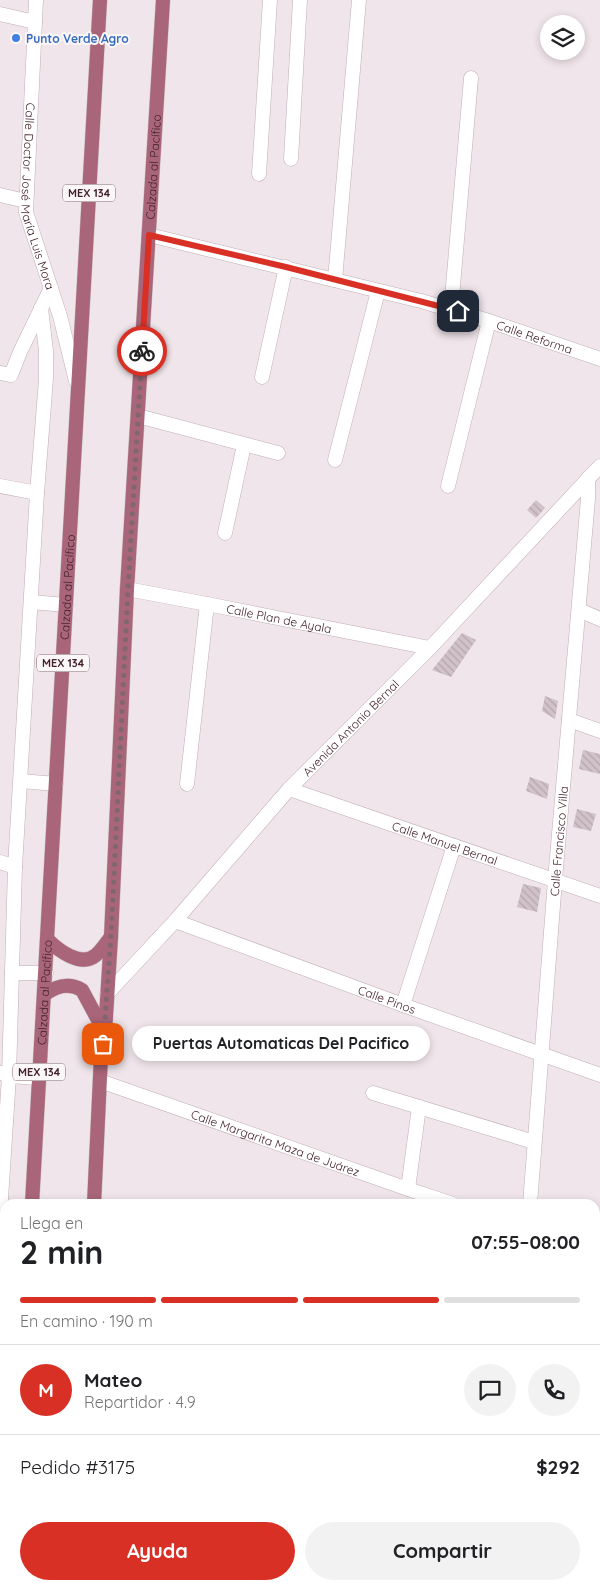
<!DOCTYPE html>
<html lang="es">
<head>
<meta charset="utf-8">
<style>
  :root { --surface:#fff; --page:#f2f2f2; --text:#202124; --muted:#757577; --line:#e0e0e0; --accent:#d93025 }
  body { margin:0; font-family:Quicksand,sans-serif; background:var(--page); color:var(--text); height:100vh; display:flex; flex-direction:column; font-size:19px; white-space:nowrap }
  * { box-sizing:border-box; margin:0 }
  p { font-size:16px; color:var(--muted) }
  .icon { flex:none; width:28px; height:28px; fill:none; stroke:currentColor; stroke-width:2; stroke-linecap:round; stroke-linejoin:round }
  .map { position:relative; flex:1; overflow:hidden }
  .details { position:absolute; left:0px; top:1199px; width:600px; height:391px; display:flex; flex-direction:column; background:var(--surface); border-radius:15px 15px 0 0; box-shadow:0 2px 8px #0003 }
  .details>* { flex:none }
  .controls { position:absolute; left:540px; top:15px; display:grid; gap:10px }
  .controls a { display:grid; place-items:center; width:45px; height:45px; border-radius:50%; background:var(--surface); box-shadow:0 2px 8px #0003; font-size:25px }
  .pin { position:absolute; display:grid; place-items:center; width:42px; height:42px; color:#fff; margin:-21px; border-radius:10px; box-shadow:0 2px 8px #0006 }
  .courier { position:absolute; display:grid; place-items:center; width:50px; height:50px; margin:-25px; border:4px solid #d93025; border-radius:50%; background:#fff; color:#222; box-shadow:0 1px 6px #0007 }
  .bubble { position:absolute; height:35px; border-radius:18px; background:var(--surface); box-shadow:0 2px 8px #0003; font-size:16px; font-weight:800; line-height:35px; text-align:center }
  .headline em { font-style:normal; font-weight:800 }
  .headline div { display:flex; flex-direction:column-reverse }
  .headline { display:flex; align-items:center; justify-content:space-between; height:85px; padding:0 20px }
  h1 { font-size:32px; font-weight:800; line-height:38px }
  .bar { display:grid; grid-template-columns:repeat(4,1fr); gap:8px 5px; align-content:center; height:60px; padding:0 20px }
  .bar i { height:6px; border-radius:4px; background:var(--line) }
  .bar .current { background:var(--accent) }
  .bar p { grid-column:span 4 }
  .line { display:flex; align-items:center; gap:12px; padding:0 20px; border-top:1px solid var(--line) }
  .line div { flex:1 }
  .round { display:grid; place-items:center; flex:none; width:52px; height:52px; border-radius:26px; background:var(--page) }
  .cta { display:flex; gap:10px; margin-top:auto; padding:10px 20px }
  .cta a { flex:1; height:58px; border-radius:30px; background:var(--accent); color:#fff; font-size:20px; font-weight:800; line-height:58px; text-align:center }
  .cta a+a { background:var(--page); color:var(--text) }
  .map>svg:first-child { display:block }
  .building { fill:url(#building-back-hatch) }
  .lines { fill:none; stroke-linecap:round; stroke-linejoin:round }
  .minor-casing { stroke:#c0aeb5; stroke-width:15 }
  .tertiary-casing { stroke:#c0aeb5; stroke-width:15 }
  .secondary-casing { stroke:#c0a5af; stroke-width:15 }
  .primary-casing { stroke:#cbc1c4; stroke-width:15 }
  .minor { stroke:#fff; stroke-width:14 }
  .tertiary { stroke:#fff; stroke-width:14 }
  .secondary { stroke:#fff; stroke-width:14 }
  .primary { stroke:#a96579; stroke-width:14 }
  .done { stroke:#80666e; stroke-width:5; stroke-dasharray:0 9 }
  .route { stroke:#d93025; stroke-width:6 }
  .shop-dot { fill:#3f7fe0; stroke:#fbf7f9; stroke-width:2 }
  .labels { text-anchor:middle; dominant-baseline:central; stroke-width:4; stroke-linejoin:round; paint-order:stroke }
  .shield { fill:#fbf7f9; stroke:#7b626a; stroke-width:1 }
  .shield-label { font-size:11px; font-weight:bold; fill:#44222c }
  .shop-label { font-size:12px; font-weight:bold; fill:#366cbe; stroke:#fbf7f9; text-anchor:start }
  .street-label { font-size:12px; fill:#44222c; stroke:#fbf7f9 }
</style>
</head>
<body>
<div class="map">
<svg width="600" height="1589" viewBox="0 0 600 1589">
  <defs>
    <pattern id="building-back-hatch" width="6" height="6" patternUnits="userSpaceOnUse" patternTransform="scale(1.25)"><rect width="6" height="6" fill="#d1c1c8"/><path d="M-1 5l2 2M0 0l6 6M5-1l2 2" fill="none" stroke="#b5a6ac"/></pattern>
  </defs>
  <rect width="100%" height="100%" fill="#f0e5ea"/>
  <g class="building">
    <path d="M 536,500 L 545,508 L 536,518 L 527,510 Z"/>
    <path d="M 462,633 L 476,640 L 451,677 L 432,670 Z"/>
    <path d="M 545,696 L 558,701 L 555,719 L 542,711 Z"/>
    <path d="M 583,750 L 600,754 L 600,774 L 579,769 Z"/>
    <path d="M 530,777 L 549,784 L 547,799 L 526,791 Z"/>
    <path d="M 577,809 L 596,814 L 591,831 L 573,827 Z"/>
    <path d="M 523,884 L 541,888 L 537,912 L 517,907 Z"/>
  </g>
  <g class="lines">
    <defs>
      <g id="minor">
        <path d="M 0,14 L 35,22"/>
        <path d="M 291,159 L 300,0"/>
        <path d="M 259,174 L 270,0"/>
        <path d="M 0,195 L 26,201"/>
        <path id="s1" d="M 149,235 L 421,301 L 489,321 L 600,359"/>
        <path d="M 335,280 L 359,0"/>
        <path d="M 451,309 L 471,78"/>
        <path d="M 0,373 L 11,375 L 20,352 L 51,288"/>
        <path d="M 262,377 L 286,267"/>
        <path d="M 138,416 L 278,453"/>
        <path d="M 335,460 L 378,291"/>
        <path d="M 0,486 L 37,493"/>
        <path d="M 448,486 L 489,321"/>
        <path d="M 225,533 L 244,445"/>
        <path id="s2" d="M 127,589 L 207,604 L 430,648"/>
        <path d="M 31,602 L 66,605"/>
        <path d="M 579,610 L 600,619"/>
        <path d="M 569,720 L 600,731"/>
        <path d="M 21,781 L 56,784"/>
        <path d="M 187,784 L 207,604"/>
        <path id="s3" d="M 289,789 L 600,896"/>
        <path d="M 0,862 L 15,867"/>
        <path id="s4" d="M 175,921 L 403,1005 L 600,1075"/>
        <path d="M 12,973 L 46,973"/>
        <path id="s5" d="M 107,994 L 175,921 L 289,789 L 430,648 L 600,466"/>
        <path d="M 403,1005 L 454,846"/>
        <path d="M 1,1073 L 9,1076 L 38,1078"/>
        <path id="s6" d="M 100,1081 L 408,1189 L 453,1204"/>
        <path d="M 373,1093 L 534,1142"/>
        <path d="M 408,1189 L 419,1107"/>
        <path id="s7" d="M 530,1204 L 555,880 L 588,499 L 588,478"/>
        <path d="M 0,1214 L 9,1076 L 15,867 L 37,493 L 46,379 L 46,351 L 41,308"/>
        <path d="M 595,1251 L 600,1253"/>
        <path d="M 0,1332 L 5,1332"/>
        <path d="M 595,1338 L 600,1339"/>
        <path d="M 595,1427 L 600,1429"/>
        <path d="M 0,1431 L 5,1431"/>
        <path d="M 0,1526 L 5,1526"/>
        <path d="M 370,1585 L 383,1589"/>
        <path d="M 492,1589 L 492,1585"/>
      </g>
      <g id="tertiary">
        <path id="s8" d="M 36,0 L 26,212 L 60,316 L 76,381"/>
      </g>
      <path id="secondary" d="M 0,1129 L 6,1121"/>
      <g id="primary">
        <path d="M 48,940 C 58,950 81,968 96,955 C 102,950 106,943 111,937"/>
        <path d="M 44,995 C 56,986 68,982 82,990 L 104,1031"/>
        <path id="s9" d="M 32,1204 L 100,0"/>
        <path id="s10" d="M 94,1204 L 101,1056 L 105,1032 L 111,937 L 127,589 L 163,0"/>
        <path d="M 12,1589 L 12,1585"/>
        <path d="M 71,1589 L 71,1585"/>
      </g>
    </defs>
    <use href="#minor" class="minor-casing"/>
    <use href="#tertiary" class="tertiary-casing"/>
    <use href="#secondary" class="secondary-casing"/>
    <use href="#primary" class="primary-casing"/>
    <use href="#minor" class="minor"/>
    <use href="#tertiary" class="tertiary"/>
    <use href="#secondary" class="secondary"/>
    <use href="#primary" class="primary"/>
  </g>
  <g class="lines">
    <path class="done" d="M 103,1044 L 111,937 L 128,589 L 142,351"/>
    <path class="route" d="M 142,351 L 149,235 L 286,267 L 458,311"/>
  </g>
  <circle class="shop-dot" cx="16" cy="38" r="5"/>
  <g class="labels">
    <g class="shield">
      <rect x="63" y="184.5" width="52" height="17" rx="4"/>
      <rect x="37" y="654.5" width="52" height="17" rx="4"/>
      <rect x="13" y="1063.5" width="52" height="17" rx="4"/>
    </g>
    <g class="shield-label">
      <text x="89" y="193">MEX 134</text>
      <text x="63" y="663">MEX 134</text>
      <text x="39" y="1072">MEX 134</text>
    </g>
    <g class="shop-label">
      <text x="26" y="38">Punto Verde Agro</text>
    </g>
    <g class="street-label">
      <text stroke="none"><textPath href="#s10" startOffset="1039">Calzada al Pacífico</textPath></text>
      <text stroke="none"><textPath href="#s8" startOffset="198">Calle Doctor José María Luis Mora</textPath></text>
      <text stroke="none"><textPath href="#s1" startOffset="399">Calle Reforma</textPath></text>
      <text stroke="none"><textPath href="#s9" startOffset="618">Calzada al Pacífico</textPath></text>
      <text stroke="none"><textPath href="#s2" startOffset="155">Calle Plan de Ayala</textPath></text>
      <text stroke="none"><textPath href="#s5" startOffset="361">Avenida Antonio Bernal</textPath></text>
      <text stroke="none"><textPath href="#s7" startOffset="364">Calle Francisco Villa</textPath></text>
      <text stroke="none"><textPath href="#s3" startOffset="165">Calle Manuel Bernal</textPath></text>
      <text stroke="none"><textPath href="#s9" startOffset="212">Calzada al Pacífico</textPath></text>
      <text stroke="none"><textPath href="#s4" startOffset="226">Calle Pinos</textPath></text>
      <text stroke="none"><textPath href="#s6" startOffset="186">Calle Margarita Maza de Juárez</textPath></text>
    </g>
  </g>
</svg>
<div class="controls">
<a><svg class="icon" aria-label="layers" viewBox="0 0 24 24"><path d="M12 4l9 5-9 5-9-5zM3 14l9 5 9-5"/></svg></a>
</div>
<div class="pin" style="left:103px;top:1044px;background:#ea580c"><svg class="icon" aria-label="bag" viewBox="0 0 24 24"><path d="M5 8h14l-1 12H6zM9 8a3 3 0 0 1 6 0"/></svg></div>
<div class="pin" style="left:458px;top:311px;background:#1f2937"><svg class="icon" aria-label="home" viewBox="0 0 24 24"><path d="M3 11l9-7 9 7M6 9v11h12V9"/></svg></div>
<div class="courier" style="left:142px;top:351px"><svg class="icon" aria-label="bike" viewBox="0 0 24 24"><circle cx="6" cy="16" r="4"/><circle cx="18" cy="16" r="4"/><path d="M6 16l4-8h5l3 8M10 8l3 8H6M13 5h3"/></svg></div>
<div class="bubble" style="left:132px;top:1026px;width:298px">Puertas Automaticas Del Pacifico</div>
<section class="details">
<div class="headline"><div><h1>2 min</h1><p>Llega en</p></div><em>07:55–08:00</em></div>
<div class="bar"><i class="current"></i><i class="current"></i><i class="current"></i><i></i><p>En camino · 190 m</p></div>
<div class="line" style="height:90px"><b class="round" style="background:var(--accent);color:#fff">M</b><div><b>Mateo</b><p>Repartidor · 4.9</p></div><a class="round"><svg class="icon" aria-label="chat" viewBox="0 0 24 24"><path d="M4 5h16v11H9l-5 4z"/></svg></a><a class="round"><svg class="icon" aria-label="phone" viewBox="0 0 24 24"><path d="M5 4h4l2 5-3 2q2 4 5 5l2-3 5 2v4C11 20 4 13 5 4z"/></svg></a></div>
<div class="line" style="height:65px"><div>Pedido #3175</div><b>$292</b></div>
<div class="cta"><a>Ayuda</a><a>Compartir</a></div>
</section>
</div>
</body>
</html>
